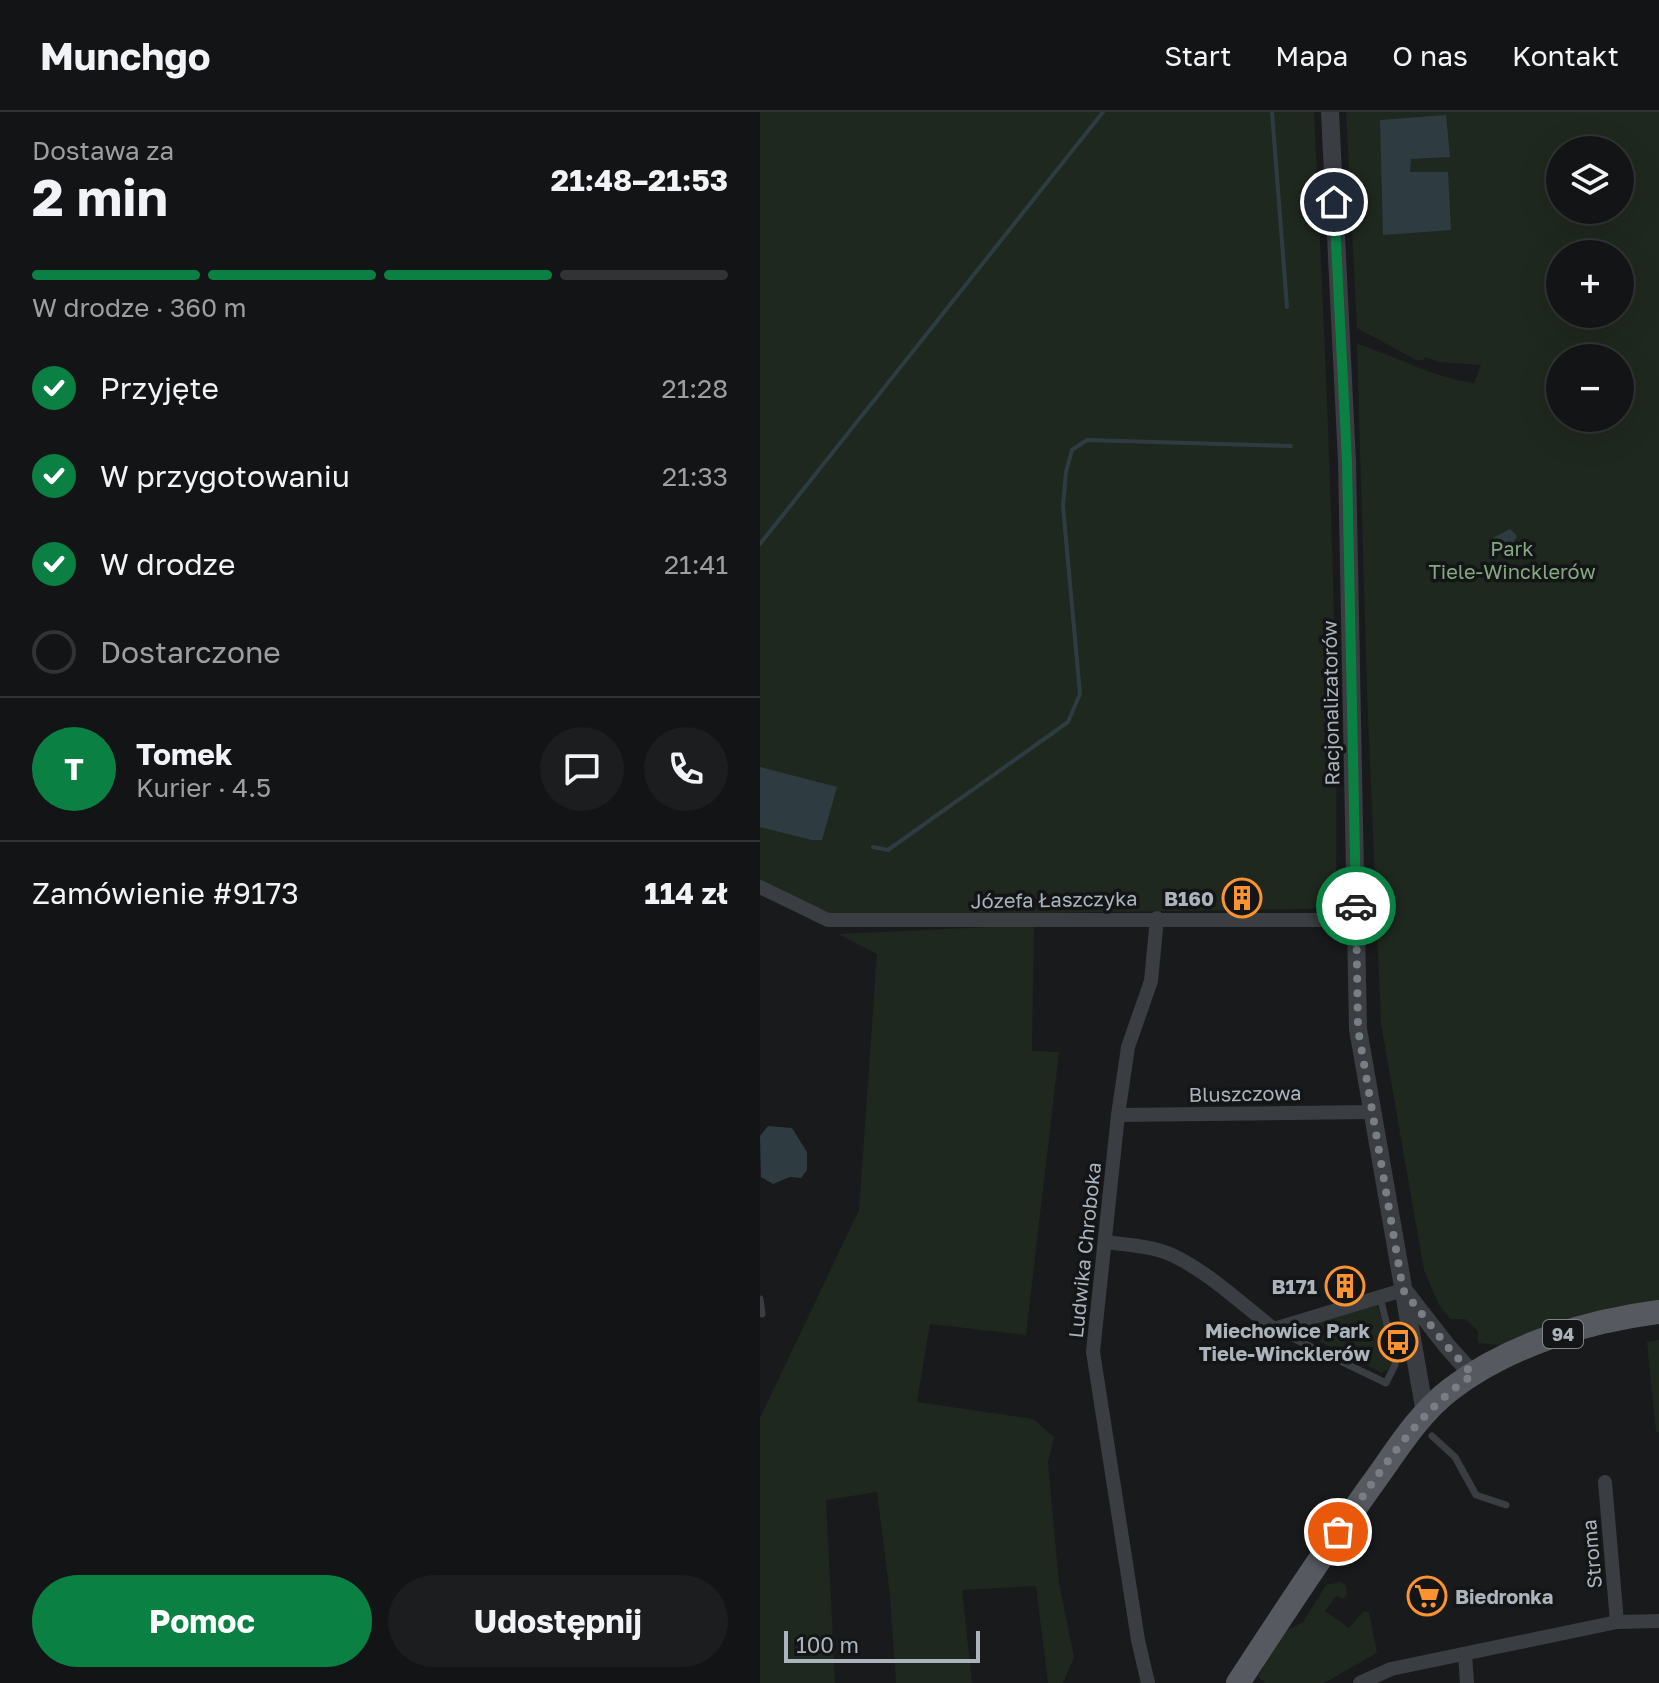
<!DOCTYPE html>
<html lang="pl">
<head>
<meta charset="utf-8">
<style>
  :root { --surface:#131415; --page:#1c1d1e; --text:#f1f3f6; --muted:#9d9ea0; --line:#323334; --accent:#0b8043 }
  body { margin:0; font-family:"Golos Text",sans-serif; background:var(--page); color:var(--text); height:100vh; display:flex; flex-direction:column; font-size:30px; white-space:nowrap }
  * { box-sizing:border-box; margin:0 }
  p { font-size:26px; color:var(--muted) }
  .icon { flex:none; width:44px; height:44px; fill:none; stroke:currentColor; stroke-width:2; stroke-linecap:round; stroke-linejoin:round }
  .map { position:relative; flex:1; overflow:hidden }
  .panel { display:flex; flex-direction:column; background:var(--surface); width:760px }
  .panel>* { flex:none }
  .fabs { position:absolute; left:786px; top:24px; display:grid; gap:16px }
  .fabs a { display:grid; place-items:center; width:88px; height:88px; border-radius:50%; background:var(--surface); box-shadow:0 8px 32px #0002,0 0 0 2px var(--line); font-size:40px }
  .scale { position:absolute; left:24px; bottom:20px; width:196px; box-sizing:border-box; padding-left:8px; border:4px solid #abb4bc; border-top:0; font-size:22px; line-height:28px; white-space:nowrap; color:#abb4bc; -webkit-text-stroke:6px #141517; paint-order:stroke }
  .pin { position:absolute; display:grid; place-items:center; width:68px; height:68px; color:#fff; margin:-34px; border:4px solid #fff; border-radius:50%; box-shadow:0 2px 8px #0007 }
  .courier { position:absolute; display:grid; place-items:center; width:80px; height:80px; margin:-40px; border:6px solid #0b8043; border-radius:50%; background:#fff; color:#222; box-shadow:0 2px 10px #0007 }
  .summary em { font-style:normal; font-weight:700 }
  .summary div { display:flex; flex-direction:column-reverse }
  .summary { display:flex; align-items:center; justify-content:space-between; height:136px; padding:0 32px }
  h1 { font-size:52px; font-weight:700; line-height:60px }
  .bar { display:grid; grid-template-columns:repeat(4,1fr); gap:12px 8px; align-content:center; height:96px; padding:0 32px }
  .bar i { height:10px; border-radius:6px; background:var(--line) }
  .bar .current { background:var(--accent) }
  .bar p { grid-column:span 4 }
  .line { display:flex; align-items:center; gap:20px; padding:0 32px; border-top:2px solid var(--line) }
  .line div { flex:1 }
  .round { display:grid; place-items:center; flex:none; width:84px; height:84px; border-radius:42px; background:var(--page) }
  ol { padding:0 32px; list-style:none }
  li { display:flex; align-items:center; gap:24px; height:88px }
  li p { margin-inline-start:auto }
  li .icon { padding:8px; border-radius:50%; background:var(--accent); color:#fff; stroke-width:4 }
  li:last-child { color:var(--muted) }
  li i { width:44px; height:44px; border:4px solid var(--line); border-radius:50% }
  .cta { display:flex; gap:16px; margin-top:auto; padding:16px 32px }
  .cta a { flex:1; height:92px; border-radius:48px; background:var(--accent); color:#fff; font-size:32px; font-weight:700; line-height:92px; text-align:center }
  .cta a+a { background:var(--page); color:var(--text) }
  header { display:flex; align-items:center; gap:48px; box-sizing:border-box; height:112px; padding:0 40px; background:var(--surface); border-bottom:2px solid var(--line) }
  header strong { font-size:38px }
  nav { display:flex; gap:44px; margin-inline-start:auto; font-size:28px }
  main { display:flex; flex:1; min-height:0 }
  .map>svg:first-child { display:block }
  .green { fill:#1f281f; fill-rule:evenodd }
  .water { fill:#2e3c41 }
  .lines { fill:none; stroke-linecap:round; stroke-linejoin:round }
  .stream { stroke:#2e3c41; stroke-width:4 }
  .service { stroke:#3a3d41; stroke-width:7 }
  .minor { stroke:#3a3d41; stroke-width:14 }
  .tertiary { stroke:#3a3d41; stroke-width:18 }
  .primary { stroke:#565a60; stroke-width:24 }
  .done { stroke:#787e84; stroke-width:8; stroke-dasharray:0 14.4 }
  .route { stroke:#0b8043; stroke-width:10 }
  .labels { text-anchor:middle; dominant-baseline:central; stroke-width:7; stroke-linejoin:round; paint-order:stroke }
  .shield { fill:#141517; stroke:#7e848a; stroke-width:2 }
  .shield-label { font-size:18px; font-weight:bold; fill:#abb4bc }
  .park-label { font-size:20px; fill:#86a881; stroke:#141517 }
  .street-label { font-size:20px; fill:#abb4bc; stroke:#141517 }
  .poi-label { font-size:20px; font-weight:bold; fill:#abb4bc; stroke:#141517; text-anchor:end }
</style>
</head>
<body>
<header>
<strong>Munchgo</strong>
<nav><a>Start</a><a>Mapa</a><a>O nas</a><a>Kontakt</a></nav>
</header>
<main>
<section class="panel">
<div class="summary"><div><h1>2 min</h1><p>Dostawa za</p></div><em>21:48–21:53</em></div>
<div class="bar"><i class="current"></i><i class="current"></i><i class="current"></i><i></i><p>W drodze · 360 m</p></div>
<ol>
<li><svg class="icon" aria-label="check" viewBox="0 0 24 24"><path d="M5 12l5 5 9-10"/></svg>Przyjęte<p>21:28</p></li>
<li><svg class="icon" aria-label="check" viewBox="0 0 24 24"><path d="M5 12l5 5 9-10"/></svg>W przygotowaniu<p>21:33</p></li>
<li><svg class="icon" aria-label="check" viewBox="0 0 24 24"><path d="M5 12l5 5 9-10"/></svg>W drodze<p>21:41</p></li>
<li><i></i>Dostarczone</li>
</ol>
<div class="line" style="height:144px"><b class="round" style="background:var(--accent);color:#fff">T</b><div><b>Tomek</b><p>Kurier · 4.5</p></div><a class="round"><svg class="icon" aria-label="chat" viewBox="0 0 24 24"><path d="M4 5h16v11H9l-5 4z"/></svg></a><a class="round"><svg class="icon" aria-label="phone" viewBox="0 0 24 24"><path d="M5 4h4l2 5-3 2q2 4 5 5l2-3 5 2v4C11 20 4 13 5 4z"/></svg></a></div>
<div class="line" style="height:104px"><div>Zamówienie #9173</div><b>114 zł</b></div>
<div class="cta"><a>Pomoc</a><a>Udostępnij</a></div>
</section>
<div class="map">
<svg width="899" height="1571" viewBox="0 0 899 1571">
  <rect width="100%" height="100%" fill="#191a1c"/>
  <g class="green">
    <path d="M 0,0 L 554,0 C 566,259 579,518 576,777 L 569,791 L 551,797 L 80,804 L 67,802 L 0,768 Z"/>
    <path d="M 586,0 L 899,0 L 899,1188 L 853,1195 L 800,1209 L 741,1233 L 718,1231 L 718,1219 L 705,1207 L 690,1207 L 679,1193 L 664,1158 L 621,912 L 607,579 L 597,232 C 637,244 673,266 714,271 L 721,253 L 678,250 L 665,245 L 663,248 L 656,248 L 597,216 ZM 800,38 L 860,38 L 860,98 L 800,98 ZM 800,142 L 860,142 L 860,202 L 800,202 ZM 800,246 L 860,246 L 860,306 L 800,306 Z"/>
    <path d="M 274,813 L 272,939 L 299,940 L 266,1223 L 170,1212 L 157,1290 L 273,1307 L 294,1325 L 288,1350 L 299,1471 L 314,1545 L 303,1571 L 288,1571 L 276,1474 L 202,1478 L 212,1571 L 136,1571 L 130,1483 L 117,1380 L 66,1388 L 75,1571 L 0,1571 L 0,1306 L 99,1098 L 117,842 L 78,822 Z"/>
    <path d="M 617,1193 L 632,1244 L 631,1255 L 622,1261 L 539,1219 L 539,1215 Z"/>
    <path d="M 899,1228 L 899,1320 L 896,1320 L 887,1230 Z"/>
    <path d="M 581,1470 L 586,1474 L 587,1482 L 584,1487 L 576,1484 L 565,1499 L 589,1516 L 604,1499 L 609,1500 L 617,1541 L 564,1571 L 506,1571 L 498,1565 L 520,1522 L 543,1510 L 566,1473 Z"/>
  </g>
  <g class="water">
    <path d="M 686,3 L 690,45 L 651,47 L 650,60 L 688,60 L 691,118 L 623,123 L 620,8 Z"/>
    <path d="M 750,417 L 757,424 L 750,438 L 741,442 L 730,440 L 728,433 L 733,426 Z"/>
    <path d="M 0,655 L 77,675 L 62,728 L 52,728 L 0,715 Z"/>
    <path d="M 8,1014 L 32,1016 L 47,1040 L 47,1058 L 41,1066 L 30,1065 L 13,1072 L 1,1065 L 0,1024 Z"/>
  </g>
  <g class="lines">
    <g class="stream">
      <path d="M 512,0 L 527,195"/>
      <path d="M 0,432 L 343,0"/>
      <path d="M 113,735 L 128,738 L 308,610 L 320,582 L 303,394 L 306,360 L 312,338 L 327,328 L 531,334"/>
    </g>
    <g class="service">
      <path d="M 0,1187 L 2,1202"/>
      <path d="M 516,1218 L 626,1271 L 635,1253 L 635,1246 L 620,1185"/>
      <path d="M 672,1324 L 695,1345 L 716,1383 L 746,1393"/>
    </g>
    <g class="minor">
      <path d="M 0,775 L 68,808 L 596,808"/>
      <path d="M 358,1003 L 612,1000"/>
      <path d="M 345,1130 C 369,1133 397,1134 418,1146 C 453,1164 483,1193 514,1217 L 643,1178"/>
      <path d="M 845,1370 L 857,1510"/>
      <path d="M 705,1543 L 707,1571"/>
      <path d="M 388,1571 L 378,1528 L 333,1240 L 358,1003 L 368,935 L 391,869 L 397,806"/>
      <path d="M 600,1571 L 631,1557 L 857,1510 L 899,1509"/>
    </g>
    <g class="tertiary">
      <path d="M 570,0 L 587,350 L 598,917 L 665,1301"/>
      <path d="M 645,1180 L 687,1234 L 713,1263"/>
    </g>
    <path class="primary" d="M 478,1571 C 521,1505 564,1440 610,1375 C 635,1341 657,1303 691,1277 C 749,1233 827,1209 899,1200"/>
  </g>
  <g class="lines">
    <path class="done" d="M 578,1420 C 619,1363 654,1302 713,1263 L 687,1234 L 643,1178 L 598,917 L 596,794"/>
    <path class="route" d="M 574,90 L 587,350 L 596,794"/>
  </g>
  <defs>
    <symbol id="building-ring" viewBox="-11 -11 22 22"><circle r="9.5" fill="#141517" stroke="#fc9331" stroke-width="1.5"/><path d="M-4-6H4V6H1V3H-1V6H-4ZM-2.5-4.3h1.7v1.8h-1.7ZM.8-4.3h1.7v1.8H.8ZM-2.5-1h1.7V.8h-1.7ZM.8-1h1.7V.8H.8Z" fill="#fc9331"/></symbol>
    <symbol id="bus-ring" viewBox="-11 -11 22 22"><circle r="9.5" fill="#141517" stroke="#fc9331" stroke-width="1.5"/><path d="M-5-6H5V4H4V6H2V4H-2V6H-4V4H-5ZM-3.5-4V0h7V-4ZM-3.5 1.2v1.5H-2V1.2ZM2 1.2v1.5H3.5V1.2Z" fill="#fc9331"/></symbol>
    <symbol id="supermarket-ring" viewBox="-11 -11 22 22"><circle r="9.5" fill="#141517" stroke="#fc9331" stroke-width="1.5"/><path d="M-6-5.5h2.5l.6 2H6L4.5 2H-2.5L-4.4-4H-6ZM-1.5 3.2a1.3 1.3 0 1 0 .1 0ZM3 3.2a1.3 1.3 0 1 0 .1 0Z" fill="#fc9331"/></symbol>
  </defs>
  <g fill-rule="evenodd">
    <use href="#building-ring" x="460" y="764" width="44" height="44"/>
    <use href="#building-ring" x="563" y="1152" width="44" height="44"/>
    <use href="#bus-ring" x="616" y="1208" width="44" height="44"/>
    <use href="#supermarket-ring" x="645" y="1462" width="44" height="44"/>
  </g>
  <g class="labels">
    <rect class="shield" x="783" y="1208" width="40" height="28" rx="6"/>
    <g class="shield-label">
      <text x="803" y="1222">94</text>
    </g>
    <g class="park-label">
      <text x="752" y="436">Park<tspan x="752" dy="23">Tiele-Wincklerów</tspan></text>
    </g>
    <g class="street-label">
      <text transform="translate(570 591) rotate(-91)">Racjonalizatorów</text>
      <text transform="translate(294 787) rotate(-1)">Józefa Łaszczyka</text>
      <text transform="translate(485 981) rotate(-1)">Bluszczowa</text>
      <text transform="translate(324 1138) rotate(-84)">Ludwika Chroboka</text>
      <text transform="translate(831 1442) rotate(-95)">Stroma</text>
    </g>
    <g class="poi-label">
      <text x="454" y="786">B160</text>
      <text x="557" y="1174">B171</text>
      <text x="610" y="1218">Miechowice Park<tspan x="610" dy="23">Tiele-Wincklerów</tspan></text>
      <text x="695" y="1484" text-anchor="start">Biedronka</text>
    </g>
  </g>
</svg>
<div class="fabs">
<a><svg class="icon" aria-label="layers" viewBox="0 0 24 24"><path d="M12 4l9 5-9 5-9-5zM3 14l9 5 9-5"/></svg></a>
<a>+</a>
<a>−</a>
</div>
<div class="scale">100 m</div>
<div class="pin" style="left:578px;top:1420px;background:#ea580c"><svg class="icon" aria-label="bag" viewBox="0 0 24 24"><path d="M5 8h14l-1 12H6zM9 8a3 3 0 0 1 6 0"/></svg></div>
<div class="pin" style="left:574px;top:90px;background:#1f2937"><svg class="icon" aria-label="home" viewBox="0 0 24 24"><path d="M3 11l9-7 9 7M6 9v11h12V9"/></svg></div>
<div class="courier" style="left:596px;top:794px"><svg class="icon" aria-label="car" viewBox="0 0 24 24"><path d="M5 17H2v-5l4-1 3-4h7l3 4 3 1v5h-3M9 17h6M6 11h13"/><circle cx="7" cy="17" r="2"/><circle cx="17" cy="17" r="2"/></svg></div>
</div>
</main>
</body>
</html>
